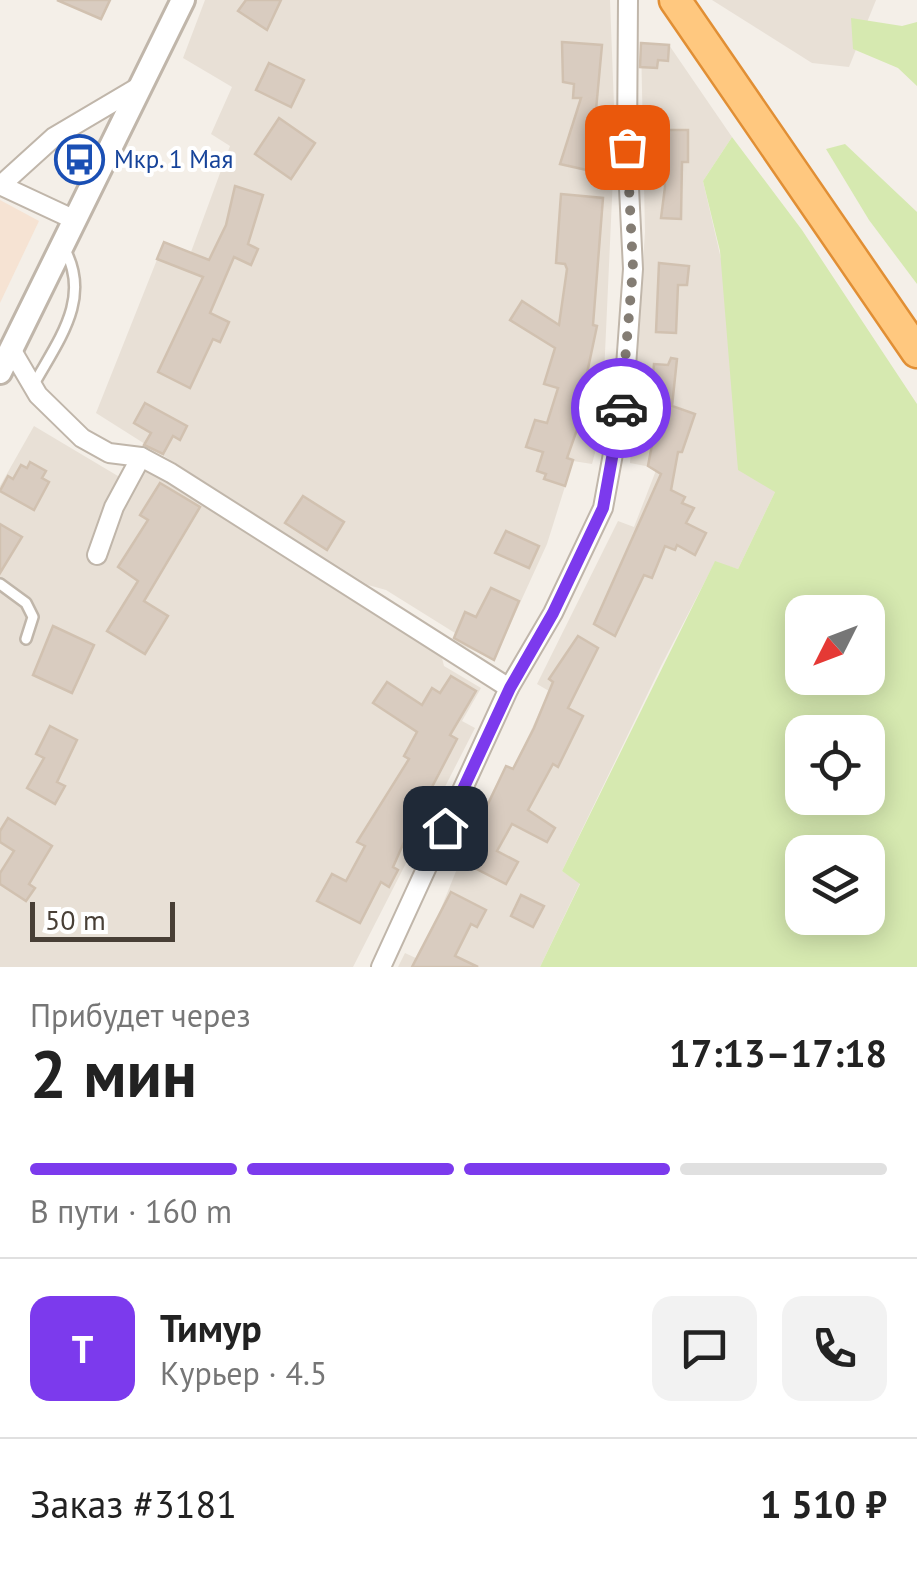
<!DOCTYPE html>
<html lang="ru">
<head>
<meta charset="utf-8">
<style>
  :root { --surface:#fff; --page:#f2f2f2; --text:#222; --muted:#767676; --line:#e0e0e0; --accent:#7c3aed }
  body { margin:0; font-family:"PT Sans",sans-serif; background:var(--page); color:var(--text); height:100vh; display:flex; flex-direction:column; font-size:38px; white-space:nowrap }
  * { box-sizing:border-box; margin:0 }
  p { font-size:32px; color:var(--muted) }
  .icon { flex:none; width:55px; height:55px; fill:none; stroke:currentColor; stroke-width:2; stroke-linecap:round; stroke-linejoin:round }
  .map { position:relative; height:967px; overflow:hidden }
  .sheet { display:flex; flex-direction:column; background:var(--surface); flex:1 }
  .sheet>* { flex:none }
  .needle { width:65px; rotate:228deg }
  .tools { position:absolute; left:785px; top:595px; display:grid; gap:20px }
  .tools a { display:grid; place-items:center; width:100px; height:100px; border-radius:20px; background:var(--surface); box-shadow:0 5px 25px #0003; font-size:50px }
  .scale { position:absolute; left:30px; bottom:25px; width:145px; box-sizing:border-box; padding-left:10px; border:5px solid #483f36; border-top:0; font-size:28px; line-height:35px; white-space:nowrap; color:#483f36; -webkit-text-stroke:8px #fff; paint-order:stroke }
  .pin { position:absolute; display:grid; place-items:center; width:85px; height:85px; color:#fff; margin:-42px; border-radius:20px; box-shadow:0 5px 15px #0006 }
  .courier { position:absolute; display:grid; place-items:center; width:100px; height:100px; margin:-50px; border:8px solid #7c3aed; border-radius:50%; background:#fff; color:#222; box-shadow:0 2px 12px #0007 }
  .head em { font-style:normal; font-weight:800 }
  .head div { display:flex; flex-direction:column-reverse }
  .head { display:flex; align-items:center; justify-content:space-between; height:170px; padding:0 30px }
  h1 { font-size:65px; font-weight:800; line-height:75px }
  .bar { display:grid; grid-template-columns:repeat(4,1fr); gap:15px 10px; align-content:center; height:120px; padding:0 30px }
  .bar i { height:12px; border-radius:8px; background:var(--line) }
  .bar .on { background:var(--accent) }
  .bar p { grid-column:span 4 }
  .line { display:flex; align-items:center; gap:25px; padding:0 30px; border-top:2px solid var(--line) }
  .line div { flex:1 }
  .round { display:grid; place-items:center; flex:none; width:105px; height:105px; border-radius:20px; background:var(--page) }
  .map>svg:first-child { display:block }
  .residential { fill:#e8e0d6 }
  .commercial { fill:#f6e3d3 }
  .green { fill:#d6e9b0; fill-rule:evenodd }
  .building { fill:#d9ccc0; stroke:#d1c1b0; stroke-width:2.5 }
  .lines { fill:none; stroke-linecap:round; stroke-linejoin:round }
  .service-casing { stroke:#c0b6aa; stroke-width:14 }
  .minor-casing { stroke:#c0b6aa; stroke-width:22 }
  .tertiary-casing { stroke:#c0b6aa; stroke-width:28 }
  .trunk-casing { stroke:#e18f35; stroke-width:35 }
  .service { stroke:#fff; stroke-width:9 }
  .minor { stroke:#fff; stroke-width:18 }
  .tertiary { stroke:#fff; stroke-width:22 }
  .trunk { stroke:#ffc87f; stroke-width:30 }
  .done { stroke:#847d74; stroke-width:10; stroke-dasharray:0 18 }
  .route { stroke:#7c3aed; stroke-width:12 }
  .labels { text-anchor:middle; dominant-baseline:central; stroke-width:8; stroke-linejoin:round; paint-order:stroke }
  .transit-label { font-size:25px; fill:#164399; stroke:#fff; text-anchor:start }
</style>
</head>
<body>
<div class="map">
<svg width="917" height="967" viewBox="0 0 917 967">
  <rect width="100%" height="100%" fill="#f4efe8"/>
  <g class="residential">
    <path d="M 205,0 L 610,0 L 615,133 L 604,375 L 593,428 L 601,431 L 592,464 L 573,461 L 547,544 L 494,660 L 453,641 L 455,633 L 386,590 L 368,585 L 96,413 L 164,242 L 191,252 L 230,146 L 211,134 L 232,87 L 183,58 Z"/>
    <path d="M 712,0 L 876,0 L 849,67 L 812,63 Z"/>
    <path d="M 641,43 L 669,45 L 732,137 L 703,181 L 775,492 L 738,569 L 715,562 L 661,666 L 562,871 L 580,883 L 540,967 L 398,967 L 405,953 L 420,960 L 474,827 L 506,766 L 512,768 L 517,761 L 549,691 L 537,684 L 618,521 L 634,527 L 655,473 L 656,468 L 630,463 L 645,232 Z"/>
    <path d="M 34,426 L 133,485 L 144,468 L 441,654 L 444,666 L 481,688 L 462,721 L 475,728 L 353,967 L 0,967 L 0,486 Z"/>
  </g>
  <path class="commercial" d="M 0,200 L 39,221 L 0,303 Z"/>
  <g class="green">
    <path d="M 851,18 L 902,26 L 917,22 L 917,86 L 898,68 L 853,49 Z"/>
    <path d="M 732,137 L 802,230 L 917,404 L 917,967 L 540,967 L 580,884 L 562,871 L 715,561 L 738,569 L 775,492 L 738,470 L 720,251 L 703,181 ZM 868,612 L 868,678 L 802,678 L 802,612 ZM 868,732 L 868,798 L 802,798 L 802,732 ZM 868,852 L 868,918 L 802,918 L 802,852 Z"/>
    <path d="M 845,144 L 917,212 L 917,284 L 869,220 L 826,149 Z"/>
  </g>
  <g class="building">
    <path d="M 57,0 L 110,0 L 101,19 Z"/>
    <path d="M 246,0 L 281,0 L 267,30 L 238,11 Z"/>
    <path d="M 562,42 L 602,45 L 596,110 L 608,113 L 603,130 L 609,132 L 600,173 L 560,164 L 581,98 L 573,98 L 574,84 L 563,82 Z"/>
    <path d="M 641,43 L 669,45 L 668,61 L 658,60 L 657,68 L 640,67 Z"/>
    <path d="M 269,63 L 304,80 L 291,107 L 256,90 Z"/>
    <path d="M 279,118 L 315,143 L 291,179 L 255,154 Z"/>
    <path d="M 659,130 L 688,130 L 688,162 L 682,162 L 681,219 L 661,218 L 665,187 Z"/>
    <path d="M 235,186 L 263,195 L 248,244 L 258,249 L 251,265 L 234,257 L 210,313 L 229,322 L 220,342 L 213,339 L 190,388 L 158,372 L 203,277 L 157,259 L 164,242 L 209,260 L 226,225 Z"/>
    <path d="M 561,194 L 603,198 L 593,325 L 597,326 L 586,378 L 594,381 L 567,458 L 573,460 L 565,486 L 544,479 L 546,474 L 537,471 L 543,452 L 526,447 L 535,420 L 547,423 L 558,388 L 544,384 L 555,348 L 510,320 L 522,301 L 559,325 L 567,269 L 565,264 L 556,263 Z"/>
    <path d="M 659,263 L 689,266 L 687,285 L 678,285 L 676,333 L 656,332 Z"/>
    <path d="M 671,358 L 677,359 L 672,406 L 695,414 L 682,452 L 678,452 L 671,490 L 685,497 L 682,503 L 694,508 L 686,523 L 706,533 L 695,555 L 677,545 L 675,550 L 665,546 L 652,578 L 644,575 L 615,636 L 594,624 L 661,474 L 648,466 L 657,418 L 651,415 L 657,398 L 651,398 L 654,364 L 668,365 Z"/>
    <path d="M 145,403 L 187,426 L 180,440 L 173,436 L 163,454 L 144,445 L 151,433 L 134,423 Z"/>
    <path d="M 30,462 L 46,471 L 42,478 L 49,482 L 34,510 L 0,491 L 8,476 L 13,479 L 21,465 L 27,468 Z"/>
    <path d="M 160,483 L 200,507 L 144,601 L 168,616 L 145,654 L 107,631 L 138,581 L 118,567 L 148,520 L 140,515 Z"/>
    <path d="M 303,496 L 344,522 L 327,550 L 285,523 Z"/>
    <path d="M 0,524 L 22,537 L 0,573 Z"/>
    <path d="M 506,531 L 539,546 L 529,568 L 495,553 Z"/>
    <path d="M 491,588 L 519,601 L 494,660 L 454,638 L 465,612 L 476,617 Z"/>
    <path d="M 53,626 L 94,645 L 72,693 L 33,675 Z"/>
    <path d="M 578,636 L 598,648 L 568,708 L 583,716 L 558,767 L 553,764 L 528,810 L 555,828 L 547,842 L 512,824 L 497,851 L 518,862 L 506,884 L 461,861 L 506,766 L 513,769 L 534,728 L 553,682 L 549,679 Z"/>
    <path d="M 451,676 L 476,691 L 450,735 L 457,739 L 408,833 L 393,867 L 398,870 L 389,887 L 381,882 L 360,923 L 317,901 L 332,874 L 346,881 L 365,846 L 357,842 L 409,759 L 404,756 L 417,732 L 373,703 L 387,682 L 422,705 L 432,688 L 440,693 Z"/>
    <path d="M 50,726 L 77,740 L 57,782 L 65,786 L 55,804 L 27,788 L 44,758 L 36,754 Z"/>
    <path d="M 8,818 L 52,846 L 29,884 L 35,888 L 26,901 L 0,884 L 0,873 L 14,851 L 0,842 L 0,831 Z"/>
    <path d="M 451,892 L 486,910 L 477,927 L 471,924 L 455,956 L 478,967 L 412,967 Z"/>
    <path d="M 521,895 L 544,906 L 533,927 L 511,916 Z"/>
  </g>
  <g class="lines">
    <defs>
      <g id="service">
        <path d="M 34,384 C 59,339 92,298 64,248"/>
        <path d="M 0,584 L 26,603 L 33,617 L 26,639"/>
      </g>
      <g id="minor">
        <path d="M 0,185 L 75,220"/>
        <path d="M 1,185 L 54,137 L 142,85"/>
        <path d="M 11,349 L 38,395 L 82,438 L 109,453 L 141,457 L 171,473 L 509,688"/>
        <path d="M 97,555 L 114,507 L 141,457"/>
        <path d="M 381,967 L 509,688 L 553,613 L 603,508 L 624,394 L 633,269 L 627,147 L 628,0"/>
      </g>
      <path id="tertiary" d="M 0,372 L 183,0"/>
      <path id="trunk" d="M 675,0 L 917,352"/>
    </defs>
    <use href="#service" class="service-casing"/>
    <use href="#minor" class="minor-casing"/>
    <use href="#tertiary" class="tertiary-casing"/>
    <use href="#trunk" class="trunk-casing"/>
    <use href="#service" class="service"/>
    <use href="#minor" class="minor"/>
    <use href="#tertiary" class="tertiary"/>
    <use href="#trunk" class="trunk"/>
  </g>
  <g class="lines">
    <path class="done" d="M 621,408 L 633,268 L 627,147"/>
    <path class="route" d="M 445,828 L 510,688 L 553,613 L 603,508 L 621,408"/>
  </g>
  <defs>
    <symbol id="bus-ring" viewBox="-11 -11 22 22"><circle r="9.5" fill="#fff" stroke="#1a4fb4" stroke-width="1.5"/><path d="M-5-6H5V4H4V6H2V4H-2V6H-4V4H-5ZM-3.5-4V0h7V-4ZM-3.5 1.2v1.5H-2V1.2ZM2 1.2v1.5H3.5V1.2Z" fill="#1a4fb4"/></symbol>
  </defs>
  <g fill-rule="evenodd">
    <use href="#bus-ring" x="52" y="132" width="55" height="55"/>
  </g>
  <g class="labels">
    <g class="transit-label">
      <text x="114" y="159">Мкр. 1 Мая</text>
    </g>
  </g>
</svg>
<div class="tools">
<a><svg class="needle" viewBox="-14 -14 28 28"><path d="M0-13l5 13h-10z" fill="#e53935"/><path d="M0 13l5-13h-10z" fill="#767676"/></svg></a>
<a><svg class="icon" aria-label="locate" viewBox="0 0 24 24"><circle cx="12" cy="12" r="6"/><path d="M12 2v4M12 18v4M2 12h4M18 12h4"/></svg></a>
<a><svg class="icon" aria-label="layers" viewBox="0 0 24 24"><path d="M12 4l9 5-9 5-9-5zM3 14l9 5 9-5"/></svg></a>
</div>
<div class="scale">50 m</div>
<div class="pin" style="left:627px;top:147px;background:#ea580c"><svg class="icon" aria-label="bag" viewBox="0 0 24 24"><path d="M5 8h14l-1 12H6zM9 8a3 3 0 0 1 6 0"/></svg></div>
<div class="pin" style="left:445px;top:828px;background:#1f2937"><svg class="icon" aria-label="home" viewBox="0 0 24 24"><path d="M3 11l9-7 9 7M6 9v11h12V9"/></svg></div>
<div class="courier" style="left:621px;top:408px"><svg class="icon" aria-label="car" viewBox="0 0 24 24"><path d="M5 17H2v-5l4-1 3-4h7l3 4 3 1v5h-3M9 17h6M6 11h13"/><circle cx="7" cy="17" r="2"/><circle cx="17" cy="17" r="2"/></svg></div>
</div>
<section class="sheet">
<div class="head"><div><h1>2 мин</h1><p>Прибудет через</p></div><em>17:13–17:18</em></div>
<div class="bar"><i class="on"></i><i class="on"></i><i class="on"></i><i></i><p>В пути · 160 m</p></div>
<div class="line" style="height:180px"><b class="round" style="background:var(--accent);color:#fff">Т</b><div><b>Тимур</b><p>Курьер · 4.5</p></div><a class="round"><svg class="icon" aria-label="chat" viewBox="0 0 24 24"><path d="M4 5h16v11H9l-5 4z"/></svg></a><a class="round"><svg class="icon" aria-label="phone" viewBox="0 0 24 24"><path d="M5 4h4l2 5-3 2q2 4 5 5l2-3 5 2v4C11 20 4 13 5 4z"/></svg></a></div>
<div class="line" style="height:130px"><div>Заказ #3181</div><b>1 510 ₽</b></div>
</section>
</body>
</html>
